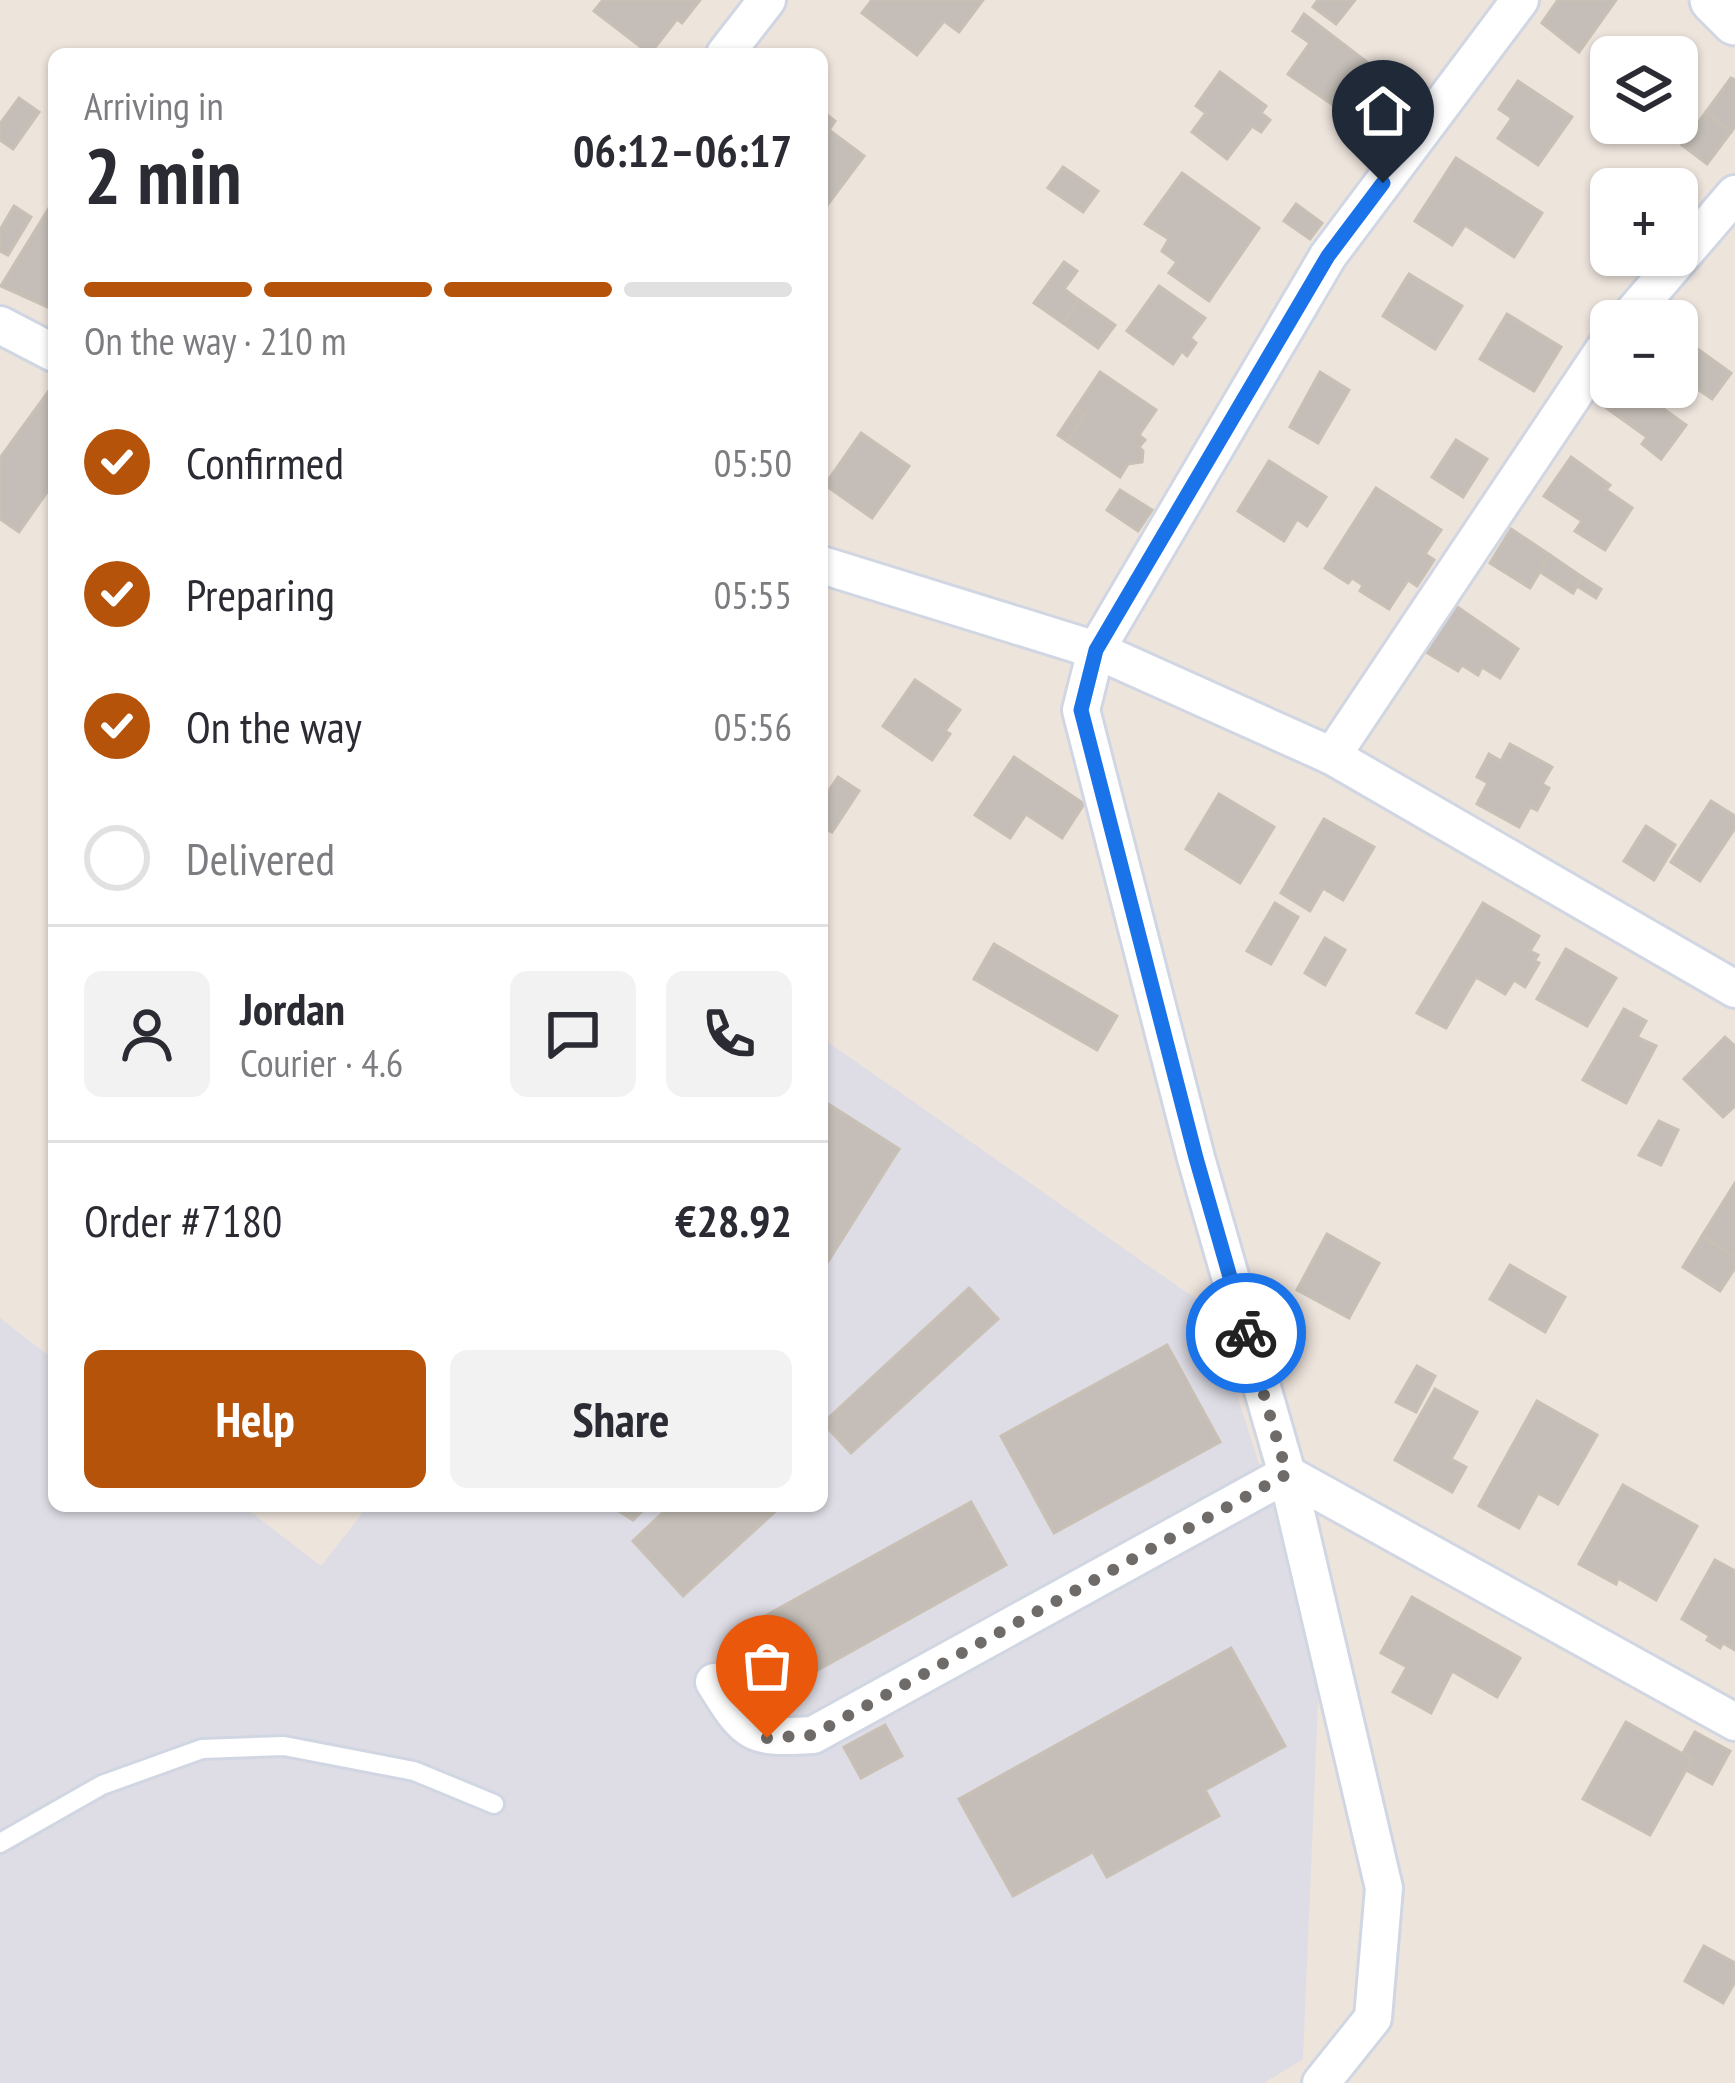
<!DOCTYPE html>
<html lang="en">
<head>
<meta charset="utf-8">
<style>
  :root { --surface:#fff; --page:#f2f2f3; --text:#2b2b33; --muted:#7c7c81; --line:#e1e1e2; --accent:#b45309 }
  body { margin:0; font-family:"PT Sans Narrow",sans-serif; background:var(--page); color:var(--text); height:100vh; display:flex; flex-direction:column; font-size:45px; white-space:nowrap }
  * { box-sizing:border-box; margin:0 }
  p { font-size:39px; color:var(--muted) }
  .icon { flex:none; width:66px; height:66px; fill:none; stroke:currentColor; stroke-width:2; stroke-linecap:round; stroke-linejoin:round }
  .map { position:relative; flex:1; overflow:hidden }
  .side { position:absolute; left:48px; top:48px; width:780px; height:1464px; display:flex; flex-direction:column; background:var(--surface); border-radius:18px; box-shadow:0 3px 9px #0004 }
  .side>* { flex:none }
  .tools { position:absolute; left:1590px; top:36px; display:grid; gap:24px }
  .tools a { display:grid; place-items:center; width:108px; height:108px; border-radius:18px; background:var(--surface); box-shadow:0 3px 9px #0004; font-size:60px }
  .pin { position:absolute; display:grid; place-items:center; width:102px; height:102px; color:#fff; margin:-123px -51px; border-radius:50% 50% 50% 0; rotate:-45deg; box-shadow:0 0 12px #0007 }
  .pin .icon { rotate:45deg }
  .courier { position:absolute; display:grid; place-items:center; width:120px; height:120px; margin:-60px; border:9px solid #1a73e8; border-radius:50%; background:#fff; color:#222; box-shadow:0 3px 15px #0007 }
  .overview em { font-style:normal; font-weight:800 }
  .overview div { display:flex; flex-direction:column-reverse }
  .overview { display:flex; align-items:center; justify-content:space-between; height:204px; padding:0 36px }
  h1 { font-size:78px; font-weight:800; line-height:90px }
  .bar { display:grid; grid-template-columns:repeat(4,1fr); gap:18px 12px; align-content:center; height:144px; padding:0 36px }
  .bar i { height:15px; border-radius:9px; background:var(--line) }
  .bar .current { background:var(--accent) }
  .bar p { grid-column:span 4 }
  .line { display:flex; align-items:center; gap:30px; padding:0 36px; border-top:3px solid var(--line) }
  .line div { flex:1 }
  .round { display:grid; place-items:center; flex:none; width:126px; height:126px; border-radius:18px; background:var(--page) }
  ol { padding:0 36px; list-style:none }
  li { display:flex; align-items:center; gap:36px; height:132px }
  li p { margin-inline-start:auto }
  li .icon { padding:12px; border-radius:50%; background:var(--accent); color:#fff; stroke-width:4 }
  li:last-child { color:var(--muted) }
  li i { width:66px; height:66px; border:6px solid var(--line); border-radius:50% }
  .cta { display:flex; gap:24px; margin-top:auto; padding:24px 36px }
  .cta a { flex:1; height:138px; border-radius:18px; background:var(--accent); color:#fff; font-size:48px; font-weight:800; line-height:138px; text-align:center }
  .cta a+a { background:var(--page); color:var(--text) }
  .map>svg:first-child { display:block }
  .industrial { fill:#dedde5 }
  .building { fill:#c5beb8; stroke:#c8c0b5; stroke-width:3 }
  .lines { fill:none; stroke-linecap:round; stroke-linejoin:round }
  .service-casing { stroke:#d1d6e3; stroke-width:24 }
  .minor-casing { stroke:#d1d6e3; stroke-width:42 }
  .tertiary-casing { stroke:#d1d6e3; stroke-width:51 }
  .service { stroke:#fff; stroke-width:18 }
  .minor { stroke:#fff; stroke-width:36 }
  .tertiary { stroke:#fff; stroke-width:45 }
  .done { stroke:#6e6b68; stroke-width:12; stroke-dasharray:0 21.6 }
  .route { stroke:#1a73e8; stroke-width:15 }
</style>
</head>
<body>
<div class="map">
<svg width="1735" height="2083" viewBox="0 0 1735 2083">
  <rect width="100%" height="100%" fill="#ede4dc"/>
  <path class="industrial" d="M 822,1038 L 1209,1308 L 1320,1654 L 1303,2059 L 1264,2083 L 0,2083 L 0,1318 L 54,1360 L 54,1506 L 243,1506 L 321,1566 L 368,1506 L 822,1506 Z"/>
  <g class="building">
    <path d="M 603,0 L 700,0 L 682,23 L 677,19 L 650,54 L 594,11 Z"/>
    <path d="M 872,0 L 983,0 L 959,32 L 944,21 L 917,55 L 862,13 Z"/>
    <path d="M 1318,0 L 1355,0 L 1336,24 L 1313,7 Z"/>
    <path d="M 1558,0 L 1616,0 L 1579,52 L 1542,23 Z"/>
    <path d="M 1304,14 L 1389,79 L 1358,122 L 1288,74 L 1310,43 L 1293,31 Z"/>
    <path d="M 1220,72 L 1266,106 L 1261,113 L 1270,120 L 1261,132 L 1252,126 L 1227,159 L 1192,132 L 1206,113 L 1196,106 Z"/>
    <path d="M 1731,78 L 1735,80 L 1735,126 L 1731,132 L 1706,112 Z"/>
    <path d="M 1518,81 L 1572,117 L 1538,165 L 1498,138 L 1512,118 L 1499,109 Z"/>
    <path d="M 19,98 L 39,112 L 13,149 L 0,140 L 0,124 Z"/>
    <path d="M 822,111 L 835,121 L 829,130 L 864,156 L 822,212 Z"/>
    <path d="M 1706,112 L 1731,132 L 1707,164 L 1682,145 Z"/>
    <path d="M 1456,158 L 1542,213 L 1514,257 L 1465,225 L 1452,245 L 1415,221 Z"/>
    <path d="M 1063,167 L 1098,191 L 1083,212 L 1048,188 Z"/>
    <path d="M 1182,173 L 1259,228 L 1209,301 L 1169,273 L 1177,262 L 1162,251 L 1169,239 L 1145,224 Z"/>
    <path d="M 54,200 L 54,310 L 1,286 Z"/>
    <path d="M 1296,204 L 1322,223 L 1310,239 L 1284,221 Z"/>
    <path d="M 14,206 L 31,217 L 8,255 L 0,251 L 0,230 Z"/>
    <path d="M 1064,262 L 1077,271 L 1064,289 L 1079,300 L 1063,323 L 1034,303 Z"/>
    <path d="M 1409,274 L 1462,306 L 1435,349 L 1383,316 Z"/>
    <path d="M 1159,286 L 1205,318 L 1190,338 L 1196,343 L 1187,356 L 1182,351 L 1173,364 L 1127,331 Z"/>
    <path d="M 1079,300 L 1115,325 L 1098,348 L 1063,323 Z"/>
    <path d="M 1507,314 L 1561,347 L 1534,391 L 1480,359 Z"/>
    <path d="M 1677,334 L 1731,373 L 1712,399 L 1677,375 Z"/>
    <path d="M 1611,371 L 1611,387 L 1633,387 L 1686,425 L 1661,459 L 1642,444 L 1647,437 L 1587,394 Z"/>
    <path d="M 1100,372 L 1156,410 L 1139,435 L 1145,440 L 1139,447 L 1143,451 L 1142,462 L 1128,464 L 1120,477 L 1067,441 L 1085,414 L 1076,408 Z"/>
    <path d="M 1320,372 L 1349,390 L 1318,443 L 1290,427 Z"/>
    <path d="M 51,388 L 54,482 L 19,532 L 0,519 L 0,458 Z"/>
    <path d="M 1076,408 L 1085,414 L 1067,441 L 1058,435 Z"/>
    <path d="M 861,433 L 909,466 L 872,518 L 825,485 Z"/>
    <path d="M 1456,440 L 1487,459 L 1463,497 L 1432,477 Z"/>
    <path d="M 1571,457 L 1610,485 L 1606,490 L 1632,508 L 1605,550 L 1575,531 L 1582,521 L 1544,496 Z"/>
    <path d="M 1269,461 L 1326,497 L 1307,526 L 1297,519 L 1284,541 L 1238,511 Z"/>
    <path d="M 1376,488 L 1441,530 L 1425,554 L 1434,560 L 1417,586 L 1408,580 L 1389,609 L 1360,591 L 1363,585 L 1352,578 L 1348,583 L 1325,568 Z"/>
    <path d="M 1120,490 L 1152,510 L 1138,531 L 1107,510 Z"/>
    <path d="M 1511,529 L 1550,555 L 1530,588 L 1490,563 Z"/>
    <path d="M 1550,555 L 1582,577 L 1573,593 L 1539,571 Z"/>
    <path d="M 1582,577 L 1601,589 L 1596,598 L 1577,586 Z"/>
    <path d="M 1453,604 L 1518,649 L 1500,678 L 1482,667 L 1478,675 L 1462,665 L 1458,671 L 1426,652 Z"/>
    <path d="M 915,680 L 960,710 L 945,731 L 950,734 L 932,760 L 883,726 Z"/>
    <path d="M 1510,744 L 1552,767 L 1542,784 L 1549,788 L 1537,810 L 1530,807 L 1519,827 L 1477,804 L 1488,783 L 1477,777 L 1489,754 L 1501,761 Z"/>
    <path d="M 1014,757 L 1084,804 L 1062,838 L 1026,814 L 1010,838 L 975,815 Z"/>
    <path d="M 838,777 L 859,791 L 832,832 L 822,827 L 822,801 Z"/>
    <path d="M 1219,794 L 1274,827 L 1240,883 L 1186,849 Z"/>
    <path d="M 1711,801 L 1735,816 L 1735,828 L 1700,881 L 1671,862 Z"/>
    <path d="M 1324,819 L 1374,847 L 1343,900 L 1323,888 L 1310,911 L 1281,893 Z"/>
    <path d="M 1646,826 L 1675,845 L 1654,880 L 1624,861 Z"/>
    <path d="M 1275,903 L 1298,917 L 1271,964 L 1247,951 Z"/>
    <path d="M 1483,903 L 1539,936 L 1530,951 L 1538,955 L 1534,961 L 1539,963 L 1525,987 L 1514,980 L 1505,994 L 1476,977 L 1446,1028 L 1417,1013 Z"/>
    <path d="M 1325,938 L 1345,950 L 1325,985 L 1305,973 Z"/>
    <path d="M 994,944 L 1117,1016 L 1097,1050 L 974,979 Z"/>
    <path d="M 1566,949 L 1616,978 L 1587,1026 L 1537,999 Z"/>
    <path d="M 1624,1009 L 1646,1021 L 1637,1037 L 1656,1046 L 1626,1103 L 1583,1080 Z"/>
    <path d="M 1725,1037 L 1735,1046 L 1735,1106 L 1723,1117 L 1684,1079 Z"/>
    <path d="M 822,1100 L 899,1149 L 822,1271 Z"/>
    <path d="M 1659,1121 L 1678,1130 L 1661,1165 L 1639,1155 Z"/>
    <path d="M 1735,1183 L 1735,1257 L 1702,1236 Z"/>
    <path d="M 1327,1234 L 1379,1263 L 1349,1318 L 1297,1290 Z"/>
    <path d="M 1702,1236 L 1735,1257 L 1735,1268 L 1720,1291 L 1683,1267 Z"/>
    <path d="M 1510,1265 L 1565,1297 L 1545,1332 L 1490,1299 Z"/>
    <path d="M 969,1288 L 998,1319 L 851,1453 L 823,1423 Z"/>
    <path d="M 1167,1345 L 1220,1442 L 1054,1533 L 1001,1436 Z"/>
    <path d="M 1417,1366 L 1435,1376 L 1416,1412 L 1396,1402 Z"/>
    <path d="M 1435,1389 L 1477,1412 L 1451,1459 L 1466,1467 L 1452,1492 L 1395,1460 Z"/>
    <path d="M 1537,1401 L 1597,1435 L 1558,1504 L 1538,1493 L 1519,1528 L 1479,1506 Z"/>
    <path d="M 1623,1485 L 1697,1526 L 1656,1600 L 1618,1578 L 1616,1584 L 1579,1564 Z"/>
    <path d="M 971,1502 L 1006,1565 L 773,1695 L 738,1631 Z"/>
    <path d="M 611,1506 L 647,1506 L 633,1520 Z"/>
    <path d="M 670,1506 L 781,1506 L 683,1596 L 633,1541 Z"/>
    <path d="M 1715,1560 L 1735,1571 L 1735,1650 L 1723,1643 L 1720,1648 L 1707,1640 L 1710,1636 L 1682,1619 Z"/>
    <path d="M 1412,1597 L 1520,1658 L 1497,1697 L 1452,1671 L 1431,1713 L 1393,1692 L 1407,1667 L 1381,1653 Z"/>
    <path d="M 1231,1648 L 1285,1746 L 1205,1790 L 1219,1816 L 1107,1877 L 1093,1852 L 1013,1896 L 959,1799 Z"/>
    <path d="M 1626,1722 L 1692,1759 L 1650,1835 L 1583,1799 Z"/>
    <path d="M 885,1725 L 902,1756 L 861,1778 L 844,1747 Z"/>
    <path d="M 1695,1732 L 1730,1751 L 1712,1784 L 1686,1770 L 1692,1759 L 1683,1753 Z"/>
    <path d="M 1704,1946 L 1735,1963 L 1735,1982 L 1723,2003 L 1685,1981 Z"/>
  </g>
  <g class="lines">
    <defs>
      <path id="service" d="M 0,1843 L 102,1785 L 202,1749 L 284,1746 L 414,1771 L 494,1804"/>
      <g id="minor">
        <path d="M 1520,0 L 1328,256 L 1096,650 L 1081,710 L 1196,1158 L 1287,1474 L 1735,1722"/>
        <path d="M 725,54 L 767,0"/>
        <path d="M 1626,321 L 1735,194"/>
        <path d="M 0,325 L 54,353"/>
        <path d="M 822,565 L 1096,650 L 1332,756 L 1735,989"/>
        <path d="M 1332,756 L 1611,339"/>
        <path d="M 714,1682 C 747,1735 750,1739 813,1735 L 1287,1474 L 1384,1888 L 1373,2018 L 1321,2083"/>
      </g>
      <path id="tertiary" d="M 1713,0 L 1735,22"/>
    </defs>
    <use href="#service" class="service-casing"/>
    <use href="#minor" class="minor-casing"/>
    <use href="#tertiary" class="tertiary-casing"/>
    <use href="#service" class="service"/>
    <use href="#minor" class="minor"/>
    <use href="#tertiary" class="tertiary"/>
  </g>
  <g class="lines">
    <path class="done" d="M 767,1738 L 813,1735 L 1287,1474 L 1246,1333"/>
    <path class="route" d="M 1246,1333 L 1196,1158 L 1081,710 L 1096,650 L 1328,256 L 1383,183"/>
  </g>
</svg>
<div class="tools">
<a><svg class="icon" aria-label="layers" viewBox="0 0 24 24"><path d="M12 4l9 5-9 5-9-5zM3 14l9 5 9-5"/></svg></a>
<a>+</a>
<a>−</a>
</div>
<div class="pin" style="left:767px;top:1738px;background:#ea580c"><svg class="icon" aria-label="bag" viewBox="0 0 24 24"><path d="M5 8h14l-1 12H6zM9 8a3 3 0 0 1 6 0"/></svg></div>
<div class="pin" style="left:1383px;top:183px;background:#1f2937"><svg class="icon" aria-label="home" viewBox="0 0 24 24"><path d="M3 11l9-7 9 7M6 9v11h12V9"/></svg></div>
<div class="courier" style="left:1246px;top:1333px"><svg class="icon" aria-label="bike" viewBox="0 0 24 24"><circle cx="6" cy="16" r="4"/><circle cx="18" cy="16" r="4"/><path d="M6 16l4-8h5l3 8M10 8l3 8H6M13 5h3"/></svg></div>
<section class="side">
<div class="overview"><div><h1>2 min</h1><p>Arriving in</p></div><em>06:12–06:17</em></div>
<div class="bar"><i class="current"></i><i class="current"></i><i class="current"></i><i></i><p>On the way · 210 m</p></div>
<ol>
<li><svg class="icon" aria-label="check" viewBox="0 0 24 24"><path d="M5 12l5 5 9-10"/></svg>Confirmed<p>05:50</p></li>
<li><svg class="icon" aria-label="check" viewBox="0 0 24 24"><path d="M5 12l5 5 9-10"/></svg>Preparing<p>05:55</p></li>
<li><svg class="icon" aria-label="check" viewBox="0 0 24 24"><path d="M5 12l5 5 9-10"/></svg>On the way<p>05:56</p></li>
<li><i></i>Delivered</li>
</ol>
<div class="line" style="height:216px"><a class="round"><svg class="icon" aria-label="person" viewBox="0 0 24 24"><circle cx="12" cy="8" r="4"/><path d="M4 21q1-7 8-7t8 7"/></svg></a><div><b>Jordan</b><p>Courier · 4.6</p></div><a class="round"><svg class="icon" aria-label="chat" viewBox="0 0 24 24"><path d="M4 5h16v11H9l-5 4z"/></svg></a><a class="round"><svg class="icon" aria-label="phone" viewBox="0 0 24 24"><path d="M5 4h4l2 5-3 2q2 4 5 5l2-3 5 2v4C11 20 4 13 5 4z"/></svg></a></div>
<div class="line" style="height:156px"><div>Order #7180</div><b>€28.92</b></div>
<div class="cta"><a>Help</a><a>Share</a></div>
</section>
</div>
</body>
</html>
